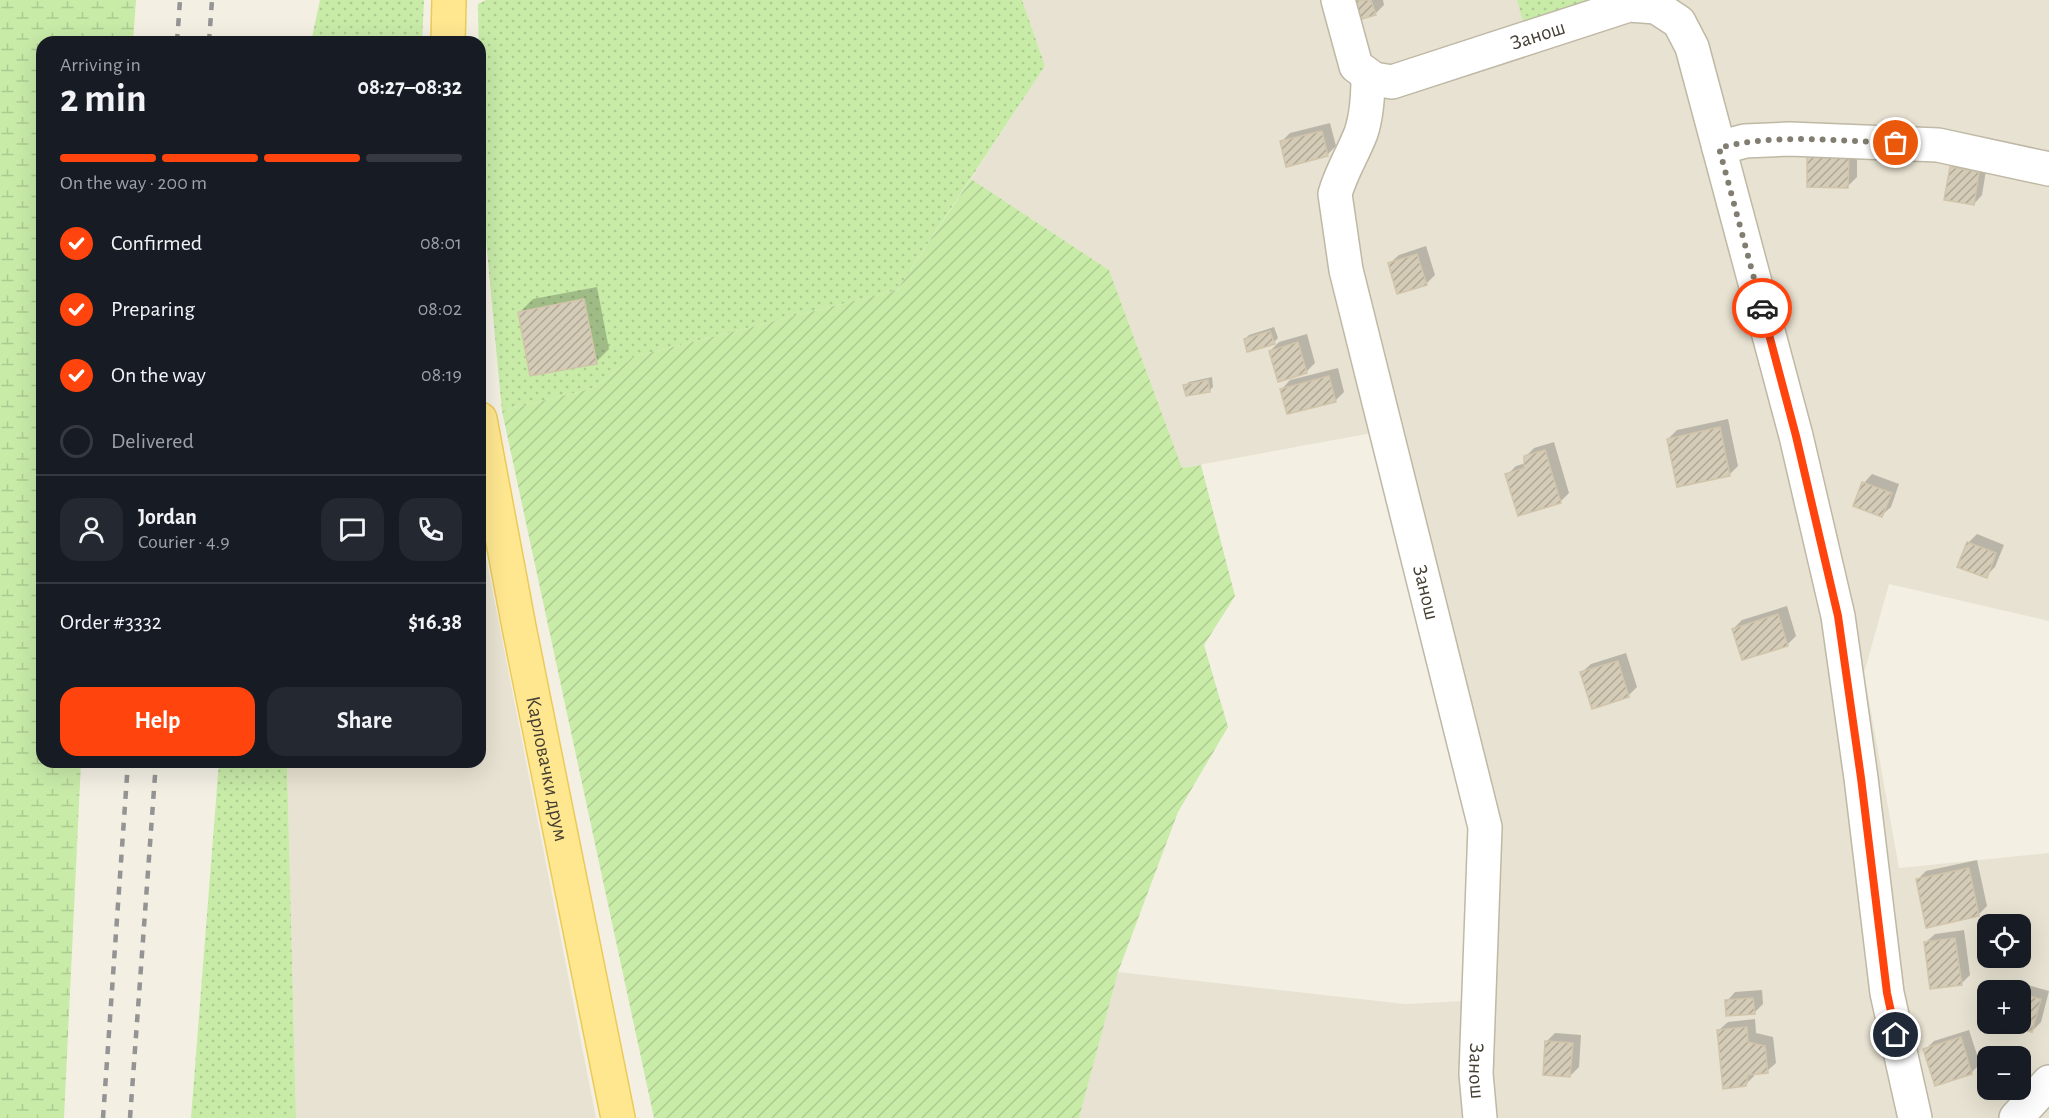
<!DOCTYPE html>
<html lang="en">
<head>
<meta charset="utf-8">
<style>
  :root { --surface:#171b24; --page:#242831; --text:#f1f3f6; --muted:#9ea1a6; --line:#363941; --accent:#ff440e }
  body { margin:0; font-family:"Alegreya Sans",sans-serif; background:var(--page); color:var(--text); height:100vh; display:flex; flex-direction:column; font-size:22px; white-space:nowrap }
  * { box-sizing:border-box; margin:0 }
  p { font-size:20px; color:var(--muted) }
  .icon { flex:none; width:33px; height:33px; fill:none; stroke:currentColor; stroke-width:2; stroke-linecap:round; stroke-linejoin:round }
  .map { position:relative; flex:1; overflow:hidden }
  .panel { position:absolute; left:36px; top:36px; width:450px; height:732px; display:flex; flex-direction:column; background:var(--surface); border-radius:18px; box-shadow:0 6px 24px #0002 }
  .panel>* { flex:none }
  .fabs { position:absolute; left:1977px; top:914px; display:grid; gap:12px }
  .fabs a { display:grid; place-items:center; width:54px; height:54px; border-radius:12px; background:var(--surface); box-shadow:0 6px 24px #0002; font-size:30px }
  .pin { position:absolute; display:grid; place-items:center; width:51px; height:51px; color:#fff; margin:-26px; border:3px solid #fff; border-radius:50%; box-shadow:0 2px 6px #0007 }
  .courier { position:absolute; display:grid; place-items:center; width:60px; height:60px; margin:-30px; border:4px solid #ff440e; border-radius:50%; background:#fff; color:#222; box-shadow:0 2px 8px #0007 }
  .head em { font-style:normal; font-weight:700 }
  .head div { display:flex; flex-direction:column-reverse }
  .head { display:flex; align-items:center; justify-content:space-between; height:102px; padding:0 24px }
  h1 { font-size:39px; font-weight:700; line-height:45px }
  .bar { display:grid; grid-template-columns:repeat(4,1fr); gap:9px 6px; align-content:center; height:72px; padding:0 24px }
  .bar i { height:8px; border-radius:4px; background:var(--line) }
  .bar .selected { background:var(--accent) }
  .bar p { grid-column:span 4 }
  .line { display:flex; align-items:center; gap:15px; padding:0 24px; border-top:2px solid var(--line) }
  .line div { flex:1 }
  .round { display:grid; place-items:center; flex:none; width:63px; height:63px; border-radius:18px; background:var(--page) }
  ol { padding:0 24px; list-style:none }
  li { display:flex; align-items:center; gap:18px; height:66px }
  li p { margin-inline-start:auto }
  li .icon { padding:6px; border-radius:50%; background:var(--accent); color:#fff; stroke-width:4 }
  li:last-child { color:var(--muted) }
  li i { width:33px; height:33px; border:3px solid var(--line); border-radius:50% }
  .action { display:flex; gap:12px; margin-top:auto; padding:12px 24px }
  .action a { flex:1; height:69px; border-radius:18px; background:var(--accent); color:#fff; font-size:24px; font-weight:700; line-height:69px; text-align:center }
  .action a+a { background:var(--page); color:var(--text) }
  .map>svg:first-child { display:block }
  .residential { fill:#e7e2d1; fill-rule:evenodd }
  .grass { fill:url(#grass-dots) }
  .wetland { fill:url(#wetland-marsh) }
  .garden { fill:url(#garden-furrows) }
  .shadow { fill:#0003 }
  .building { fill:url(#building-hatch); stroke:#d1c4aa; stroke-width:1.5 }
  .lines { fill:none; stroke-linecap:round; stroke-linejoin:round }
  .minor-casing { stroke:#bfb8a5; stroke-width:36 }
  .major-casing { stroke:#ecca58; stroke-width:36 }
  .minor { stroke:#fff; stroke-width:33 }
  .major { stroke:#ffe790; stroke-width:33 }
  .rail { stroke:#949494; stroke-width:4.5; stroke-dasharray:8 8; stroke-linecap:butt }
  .done { stroke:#827d71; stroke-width:6; stroke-dasharray:0 10.8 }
  .route { stroke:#ff440e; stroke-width:8 }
  .labels { text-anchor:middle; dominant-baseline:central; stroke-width:6; stroke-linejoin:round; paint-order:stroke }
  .street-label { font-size:21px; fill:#453f33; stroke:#fff }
</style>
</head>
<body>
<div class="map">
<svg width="2049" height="1118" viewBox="0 0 2049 1118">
  <defs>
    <pattern id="grass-dots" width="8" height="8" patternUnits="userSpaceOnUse" patternTransform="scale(1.5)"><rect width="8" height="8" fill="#c8eba8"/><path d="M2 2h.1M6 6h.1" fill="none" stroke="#adcb91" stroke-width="1.8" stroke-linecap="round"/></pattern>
    <pattern id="wetland-marsh" width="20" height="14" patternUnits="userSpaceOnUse" patternTransform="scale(1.5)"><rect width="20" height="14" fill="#c8eba8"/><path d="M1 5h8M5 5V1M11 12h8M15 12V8" fill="none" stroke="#adcb91"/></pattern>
    <pattern id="garden-furrows" width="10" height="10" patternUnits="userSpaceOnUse" patternTransform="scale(1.5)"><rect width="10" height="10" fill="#c8eba8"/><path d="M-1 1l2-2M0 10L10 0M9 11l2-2" fill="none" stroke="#adcb91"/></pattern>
    <pattern id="building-hatch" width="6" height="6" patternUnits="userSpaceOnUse" patternTransform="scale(1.5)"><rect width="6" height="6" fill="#d5ccb8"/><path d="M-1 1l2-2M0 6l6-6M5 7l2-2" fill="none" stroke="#afa796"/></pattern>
  </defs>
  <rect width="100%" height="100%" fill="#f3efe3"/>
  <g class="residential">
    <path d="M 1022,0 L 1517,0 L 1523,21 L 1607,0 L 2049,0 L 2049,621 L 1889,584 L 1864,673 L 1899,868 L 2049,853 L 2049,1118 L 1079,1118 L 1118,972 L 1405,1004 L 1464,1001 L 1469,853 L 1464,787 L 1372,433 L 1182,468 L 1109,270 L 971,179 L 1045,66 ZM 1988,924 L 2020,924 L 2020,957 L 1988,957 ZM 1988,990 L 2020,990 L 2020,1023 L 1988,1023 ZM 1988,1056 L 2020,1056 L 2020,1089 L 1988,1089 Z"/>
    <path d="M 480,527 L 596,1118 L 296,1118 L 287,762 L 480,762 Z"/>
  </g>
  <g class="grass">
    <path d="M 320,0 L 424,0 L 422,42 L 311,42 Z"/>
    <path d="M 486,0 L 1022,0 L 1045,66 L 897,290 L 633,357 L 594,388 L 502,411 L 481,187 L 478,4 Z"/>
    <path d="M 1517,0 L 1607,0 L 1523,22 Z"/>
    <path d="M 219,762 L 287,762 L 296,1118 L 191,1118 Z"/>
  </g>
  <path class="wetland" d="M 0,0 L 136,0 L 133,42 L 42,42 L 42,762 L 81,762 L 64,1118 L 0,1118 Z"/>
  <path class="garden" d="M 971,179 L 1109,270 L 1182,468 L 1201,465 L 1235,596 L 1204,645 L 1228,727 L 1178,812 L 1118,972 L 1079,1118 L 654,1118 L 502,411 L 594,388 L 633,357 L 897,290 Z"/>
  <g class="shadow">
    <path d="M 1346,0 L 1383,0 L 1384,5 L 1375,14 Z"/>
    <path d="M 1330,123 L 1336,146 L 1327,155 L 1281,142 L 1290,133 Z"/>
    <path d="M 1857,147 L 1857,177 L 1848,186 L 1808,186 Z"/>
    <path d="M 1960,159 L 1987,164 L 1982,195 L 1974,204 L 1951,168 Z"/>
    <path d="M 1426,246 L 1435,275 L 1426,284 L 1390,263 L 1399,255 Z"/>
    <path d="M 597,287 L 609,349 L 596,362 L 519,313 L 533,299 Z"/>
    <path d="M 1274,327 L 1278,338 L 1274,342 L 1245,339 L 1249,335 Z"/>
    <path d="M 1307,334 L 1315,363 L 1306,372 L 1270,351 L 1279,342 Z"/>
    <path d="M 1338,368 L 1344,392 L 1335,401 L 1282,389 L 1290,380 Z"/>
    <path d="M 1212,377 L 1213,387 L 1209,391 L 1185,386 L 1189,382 Z"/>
    <path d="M 1728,419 L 1738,466 L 1730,474 L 1679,485 L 1668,439 L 1677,430 Z"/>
    <path d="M 1554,442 L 1569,493 L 1560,502 L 1507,475 L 1516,466 L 1526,463 L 1525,457 L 1534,448 Z"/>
    <path d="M 1872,474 L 1899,484 L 1891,507 L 1882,515 L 1864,483 Z"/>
    <path d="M 1977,534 L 2004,545 L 1995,567 L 1986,576 L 1968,543 Z"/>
    <path d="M 1787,606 L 1796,636 L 1787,645 L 1733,629 L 1742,620 Z"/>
    <path d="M 1626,653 L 1637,687 L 1628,696 L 1582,672 L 1591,664 Z"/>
    <path d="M 1977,860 L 1987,906 L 1978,915 L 1917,880 L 1926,871 Z"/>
    <path d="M 1964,930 L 1970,975 L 1961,984 L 1926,942 L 1935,934 Z"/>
    <path d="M 2024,984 L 2049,991 L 2041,1022 L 2032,1031 L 2008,1023 L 2020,1023 L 2020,990 L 2019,990 Z"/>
    <path d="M 1762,990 L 1763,1004 L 1754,1013 L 1727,1001 L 1735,992 Z"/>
    <path d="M 1755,1019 L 1756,1033 L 1773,1037 L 1776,1063 L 1767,1071 L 1755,1072 L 1754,1076 L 1745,1085 L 1719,1030 L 1728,1022 Z"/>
    <path d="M 1969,1030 L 1980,1064 L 1971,1073 L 1925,1050 L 1934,1041 Z"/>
    <path d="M 1555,1033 L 1581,1035 L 1579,1067 L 1570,1076 L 1546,1042 Z"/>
  </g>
  <g class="building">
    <path d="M 1344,0 L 1371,0 L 1376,15 L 1351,22 Z"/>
    <path d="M 1322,131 L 1328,156 L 1286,167 L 1280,141 Z"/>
    <path d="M 1807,155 L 1849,155 L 1848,188 L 1807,187 Z"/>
    <path d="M 1950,167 L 1979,172 L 1974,205 L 1944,200 Z"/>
    <path d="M 1417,254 L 1427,285 L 1397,294 L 1388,263 Z"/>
    <path d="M 584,299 L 597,364 L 530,376 L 518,312 Z"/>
    <path d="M 1270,331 L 1275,344 L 1247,352 L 1244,339 Z"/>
    <path d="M 1298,342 L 1307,373 L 1278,382 L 1269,351 Z"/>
    <path d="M 1329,376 L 1336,402 L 1287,414 L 1280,389 Z"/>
    <path d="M 1208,380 L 1210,392 L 1186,396 L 1183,385 Z"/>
    <path d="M 1720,427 L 1730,476 L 1677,487 L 1667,439 Z"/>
    <path d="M 1545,450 L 1561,503 L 1518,516 L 1505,474 L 1524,468 L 1524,456 Z"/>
    <path d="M 1862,482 L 1892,493 L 1882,517 L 1853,506 Z"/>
    <path d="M 1967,542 L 1996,553 L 1987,578 L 1957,567 Z"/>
    <path d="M 1778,614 L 1788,646 L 1742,660 L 1732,629 Z"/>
    <path d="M 1618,661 L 1629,697 L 1592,709 L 1580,672 Z"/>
    <path d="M 1969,868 L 1979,916 L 1926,928 L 1916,879 Z"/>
    <path d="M 1955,938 L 1962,985 L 1930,989 L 1924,942 Z"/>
    <path d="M 2020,994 L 2041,999 L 2032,1032 L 2006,1026 L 2006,1023 L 2020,1023 Z"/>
    <path d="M 1753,998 L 1755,1014 L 1726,1016 L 1725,1000 Z"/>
    <path d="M 1747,1027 L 1748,1042 L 1765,1046 L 1768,1073 L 1748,1075 L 1746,1086 L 1723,1089 L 1717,1030 Z"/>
    <path d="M 1961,1037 L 1972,1074 L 1935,1086 L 1923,1049 Z"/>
    <path d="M 1545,1041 L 1573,1043 L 1570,1077 L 1543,1075 Z"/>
  </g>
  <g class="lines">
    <defs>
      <g id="minor">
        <path id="s1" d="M 1338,0 L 1356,66 L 1374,79 L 1392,82 L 1629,5 L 1656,7 L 1679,22 L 1692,47 L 1796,436 L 1838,616 L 1861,778 L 1887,993 L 1915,1118"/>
        <path id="s2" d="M 1368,77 C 1368,96 1367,115 1361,133 C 1353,154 1341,172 1335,194 L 1346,270 L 1485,827 L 1476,1074 L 1480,1118"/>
        <path d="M 1719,148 L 1745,141 L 1790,139 L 1938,145 L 2049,169"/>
        <path d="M 2016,1118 L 2049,1082"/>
      </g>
      <g id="major">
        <path d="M 448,42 L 449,0"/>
        <path id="s3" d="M 480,419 L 519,627 L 618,1118"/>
      </g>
    </defs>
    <use href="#minor" class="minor-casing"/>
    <use href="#major" class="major-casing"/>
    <use href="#minor" class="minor"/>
    <use href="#major" class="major"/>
    <g class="rail">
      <path d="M 177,42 L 180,0"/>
      <path d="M 209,42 L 212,0"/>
      <path d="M 103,1118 L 128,762"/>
      <path d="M 130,1118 L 156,762"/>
    </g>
  </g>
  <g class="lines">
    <path class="done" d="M 1762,308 L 1719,148 C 1776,133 1837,141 1896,143"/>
    <path class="route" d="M 1762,308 L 1796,436 L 1838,616 L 1861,778 L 1887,993 L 1896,1035"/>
  </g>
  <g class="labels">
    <g class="street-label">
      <text stroke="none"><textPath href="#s1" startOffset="262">Занош</textPath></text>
      <text stroke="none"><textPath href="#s2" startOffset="532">Занош</textPath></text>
      <text stroke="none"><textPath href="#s3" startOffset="356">Карловачки друм</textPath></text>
      <text stroke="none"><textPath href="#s2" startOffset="1018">Занош</textPath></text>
    </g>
  </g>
</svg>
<div class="fabs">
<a><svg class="icon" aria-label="locate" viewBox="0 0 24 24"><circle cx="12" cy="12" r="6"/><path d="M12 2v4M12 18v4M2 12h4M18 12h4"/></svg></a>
<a>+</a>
<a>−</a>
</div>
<div class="pin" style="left:1896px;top:143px;background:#ea580c"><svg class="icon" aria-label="bag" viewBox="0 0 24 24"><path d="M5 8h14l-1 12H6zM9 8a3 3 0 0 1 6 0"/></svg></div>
<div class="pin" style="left:1896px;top:1035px;background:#1f2937"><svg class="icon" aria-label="home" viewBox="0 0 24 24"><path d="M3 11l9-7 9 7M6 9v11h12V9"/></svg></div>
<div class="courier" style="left:1762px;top:308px"><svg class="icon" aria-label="car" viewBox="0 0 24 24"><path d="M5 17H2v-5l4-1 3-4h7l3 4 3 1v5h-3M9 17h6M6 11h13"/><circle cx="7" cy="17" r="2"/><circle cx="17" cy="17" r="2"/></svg></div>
<section class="panel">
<div class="head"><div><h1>2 min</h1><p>Arriving in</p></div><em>08:27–08:32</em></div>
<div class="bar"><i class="selected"></i><i class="selected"></i><i class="selected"></i><i></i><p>On the way · 200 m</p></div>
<ol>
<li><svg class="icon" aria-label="check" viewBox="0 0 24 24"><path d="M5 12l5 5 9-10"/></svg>Confirmed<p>08:01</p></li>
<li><svg class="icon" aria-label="check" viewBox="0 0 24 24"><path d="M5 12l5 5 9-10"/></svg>Preparing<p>08:02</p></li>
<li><svg class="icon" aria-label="check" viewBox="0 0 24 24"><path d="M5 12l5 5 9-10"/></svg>On the way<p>08:19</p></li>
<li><i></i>Delivered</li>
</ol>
<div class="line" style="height:108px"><a class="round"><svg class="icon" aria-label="person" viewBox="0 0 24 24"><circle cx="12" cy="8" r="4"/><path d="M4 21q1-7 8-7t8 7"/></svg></a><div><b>Jordan</b><p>Courier · 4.9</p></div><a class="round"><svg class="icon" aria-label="chat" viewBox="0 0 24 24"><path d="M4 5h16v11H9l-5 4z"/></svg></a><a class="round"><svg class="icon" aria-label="phone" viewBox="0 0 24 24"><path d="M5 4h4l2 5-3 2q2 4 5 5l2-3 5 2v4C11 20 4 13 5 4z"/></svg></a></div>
<div class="line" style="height:78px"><div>Order #3332</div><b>$16.38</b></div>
<div class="action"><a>Help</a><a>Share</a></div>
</section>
</div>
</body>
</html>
